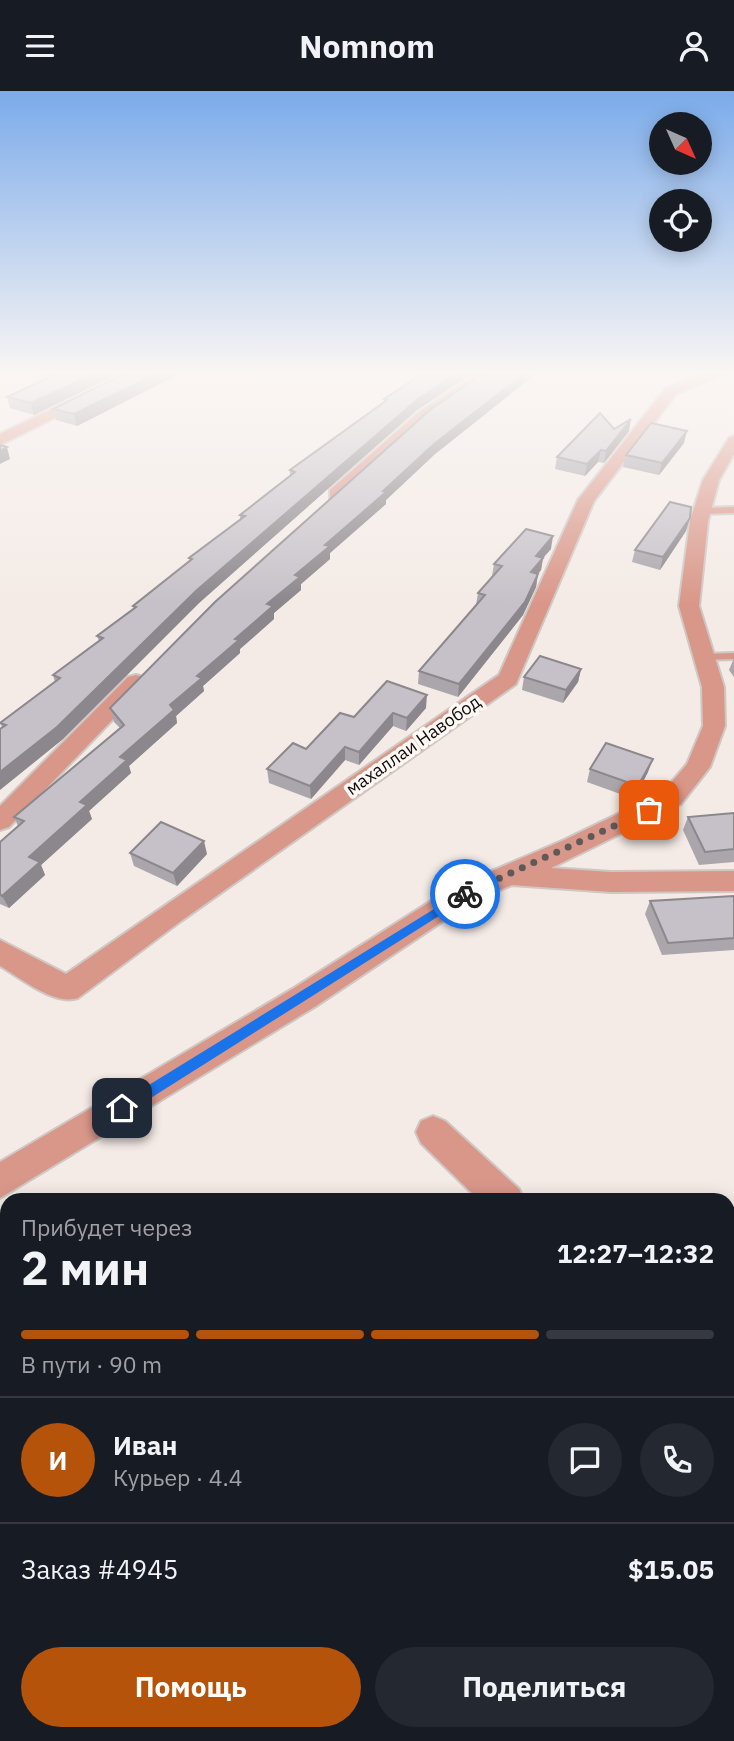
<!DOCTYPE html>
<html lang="ru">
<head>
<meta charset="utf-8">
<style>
  :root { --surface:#171b24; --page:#242831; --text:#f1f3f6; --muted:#9ea1a6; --line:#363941; --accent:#b45309 }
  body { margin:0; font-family:"IBM Plex Sans",sans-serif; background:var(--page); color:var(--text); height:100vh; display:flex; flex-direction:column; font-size:26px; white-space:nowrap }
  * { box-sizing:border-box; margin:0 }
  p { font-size:23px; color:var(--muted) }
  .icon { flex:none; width:38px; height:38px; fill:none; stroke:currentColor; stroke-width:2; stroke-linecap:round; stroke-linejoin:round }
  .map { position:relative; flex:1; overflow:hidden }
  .drawer { position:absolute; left:0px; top:1102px; width:735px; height:548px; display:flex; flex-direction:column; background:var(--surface); border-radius:21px 21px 0 0; box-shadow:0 4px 18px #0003 }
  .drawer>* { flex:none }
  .needle { width:46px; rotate:135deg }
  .buttons { position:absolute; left:649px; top:21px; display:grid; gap:14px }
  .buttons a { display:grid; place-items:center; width:63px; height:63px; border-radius:50%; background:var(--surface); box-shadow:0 4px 18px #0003; font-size:35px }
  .pin { position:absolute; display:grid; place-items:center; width:60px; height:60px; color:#fff; margin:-30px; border-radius:14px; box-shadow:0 4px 10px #0006 }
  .courier { position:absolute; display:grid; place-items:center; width:70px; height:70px; margin:-35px; border:5px solid #1a73e8; border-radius:50%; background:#fff; color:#222; box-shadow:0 2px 9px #0007 }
  .headline em { font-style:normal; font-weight:700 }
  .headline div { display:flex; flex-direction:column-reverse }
  .headline { display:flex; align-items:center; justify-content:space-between; height:119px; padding:0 21px }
  h1 { font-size:46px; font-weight:700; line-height:52px }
  .bar { display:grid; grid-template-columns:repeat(4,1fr); gap:10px 7px; align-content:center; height:84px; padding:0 21px }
  .bar i { height:9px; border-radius:5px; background:var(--line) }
  .bar .selected { background:var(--accent) }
  .bar p { grid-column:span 4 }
  .line { display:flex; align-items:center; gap:18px; padding:0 21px; border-top:2px solid var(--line) }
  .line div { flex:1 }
  .round { display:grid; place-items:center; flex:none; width:74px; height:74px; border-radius:37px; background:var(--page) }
  .cta { display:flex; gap:14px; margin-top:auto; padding:14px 21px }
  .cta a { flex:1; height:80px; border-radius:42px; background:var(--accent); color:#fff; font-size:28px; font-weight:700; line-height:80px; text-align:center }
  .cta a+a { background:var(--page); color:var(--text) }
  header { display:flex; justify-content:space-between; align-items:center; height:91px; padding:0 21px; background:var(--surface); font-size:32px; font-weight:700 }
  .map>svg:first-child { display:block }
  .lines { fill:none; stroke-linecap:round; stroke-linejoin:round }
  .lane-casing { stroke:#cfc7c3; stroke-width:4 }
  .street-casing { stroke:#cfc7c3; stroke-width:4 }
  .lane { fill:#d99789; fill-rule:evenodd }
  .street { fill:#d99789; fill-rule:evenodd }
  .wall { fill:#aaa6ac }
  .shaded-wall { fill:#8b878c }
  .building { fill:#c6c1c8; stroke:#8b878c; stroke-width:2 }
  .route { fill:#1a73e8 }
  .done { stroke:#5f5a58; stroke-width:7; stroke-dasharray:0 12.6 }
  .labels { text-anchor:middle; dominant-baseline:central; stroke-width:7; stroke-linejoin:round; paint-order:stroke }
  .street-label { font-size:18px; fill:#0f0c0b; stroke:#fff9f6 }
</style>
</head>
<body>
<header><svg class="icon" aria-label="menu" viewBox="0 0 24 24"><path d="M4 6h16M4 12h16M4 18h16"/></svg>Nomnom<svg class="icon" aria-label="person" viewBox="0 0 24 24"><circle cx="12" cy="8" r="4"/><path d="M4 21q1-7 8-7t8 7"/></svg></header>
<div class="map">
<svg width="734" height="1650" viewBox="0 0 734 1650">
  <rect width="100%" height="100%" fill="#f4ebe6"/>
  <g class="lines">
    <defs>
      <g id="lane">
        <path d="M 734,416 L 734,422 L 702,423 L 698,420 L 702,417 Z"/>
        <path d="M 734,562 L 734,568 L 705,569 L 700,566 L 705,563 Z"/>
      </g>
      <g id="street">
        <path d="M 126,282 L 144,282 L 0,354 L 0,343 Z"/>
        <path d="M 478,282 L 494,282 L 429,327 L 342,407 L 330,407 L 330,399 L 419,321 Z"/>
        <path d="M 707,282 L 727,282 L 676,303 L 594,410 L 516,593 L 181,830 L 78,907 C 54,915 21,887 0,875 L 0,849 L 66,883 L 499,584 L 578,409 L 666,297 Z"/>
        <path d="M 734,345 L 734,363 L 719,389 L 708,430 L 699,515 L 724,596 L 725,635 L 710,676 L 681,713 L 551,777 L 611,781 L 734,780 L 734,800 L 611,801 L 512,794 L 470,812 L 316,915 L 0,1107 L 0,1071 L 294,897 L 450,798 L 564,749 L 663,701 L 687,673 L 703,635 L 702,596 L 679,515 L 690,430 L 703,389 L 729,347 Z"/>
        <path d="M 136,584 L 144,586 L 147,591 L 144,596 L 9,736 L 0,739 L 0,715 L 128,586 Z"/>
        <path d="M 433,1025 L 445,1030 L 519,1098 L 524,1110 L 480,1110 L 421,1052 L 416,1041 L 421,1030 Z"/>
        <path d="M 0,1135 L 7,1137 L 7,1179 L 0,1176 Z"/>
        <path d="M 734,1220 L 734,1260 L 728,1261 L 728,1221 Z"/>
        <path d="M 728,1305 L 734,1308 L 734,1353 L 728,1350 Z"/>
        <path d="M 455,1643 L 507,1643 L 510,1650 L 458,1650 Z"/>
      </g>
    </defs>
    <use href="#lane" class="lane-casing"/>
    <use href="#street" class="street-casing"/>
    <use href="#lane" class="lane"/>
    <use href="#street" class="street"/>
  </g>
  <g class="wall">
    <path d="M 45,282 L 120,282 L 34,324 L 10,317 L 7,306 L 46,288 Z"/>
    <path d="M 126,282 L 181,282 L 77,335 L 56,329 L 53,318 Z"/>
    <path d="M 424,282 L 473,282 L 417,319 L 199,512 L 62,649 L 2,636 L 0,632 L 55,591 L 53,584 L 99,550 L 97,545 L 134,518 L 133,515 L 190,470 L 189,467 L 240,429 L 240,424 L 290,384 L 290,379 L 384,311 L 384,308 Z"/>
    <path d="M 614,338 L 629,340 L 604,372 L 598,371 L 585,385 L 555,378 L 557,366 Z"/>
    <path d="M 684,352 L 659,384 L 623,376 L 626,364 Z"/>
    <path d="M 434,364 L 386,409 L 386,413 L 330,462 L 330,468 L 301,493 L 301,499 L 274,522 L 274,528 L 240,558 L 240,562 L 203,595 L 204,600 L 176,625 L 177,632 L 129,675 L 131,682 L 89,720 L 92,728 L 41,774 L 45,784 L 9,817 L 0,813 L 0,751 L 18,735 L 14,726 L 120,637 L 114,631 L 110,617 Z"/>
    <path d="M 686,440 L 660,479 L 632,471 L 635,459 Z"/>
    <path d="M 551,458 L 543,467 L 541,479 L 538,483 L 536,496 L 523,524 L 458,606 L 418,593 L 419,580 L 476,514 L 478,502 L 492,485 L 494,473 Z"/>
    <path d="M 734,567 L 734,586 L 729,579 Z"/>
    <path d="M 581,578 L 578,591 L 563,612 L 522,599 L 524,586 Z"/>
    <path d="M 426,617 L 406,640 L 393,635 L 359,674 L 345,669 L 311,708 L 269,692 L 267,678 L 306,658 L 354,626 Z"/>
    <path d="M 590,678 L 648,681 L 634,708 L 587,691 Z"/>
    <path d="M 734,722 L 734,771 L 699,774 L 683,739 L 688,726 Z"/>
    <path d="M 130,762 L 207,763 L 177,795 L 134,775 Z"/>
    <path d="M 734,805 L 734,859 L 662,864 L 645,823 L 650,810 Z"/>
    <path d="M 728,1117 L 734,1117 L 734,1198 L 728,1199 Z"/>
    <path d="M 584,1643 L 694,1643 L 699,1650 L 579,1650 Z"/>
  </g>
  <g class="shaded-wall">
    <path d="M 95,282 L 120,282 L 34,324 L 31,312 Z"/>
    <path d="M 158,282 L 181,282 L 77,335 L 74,323 Z"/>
    <path d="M 457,282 L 473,282 L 417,319 L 199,512 L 62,649 L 0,699 L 0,681 L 197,499 L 418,308 Z"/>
    <path d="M 525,282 L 537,282 L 434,364 L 386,409 L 386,413 L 330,462 L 330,468 L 301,493 L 301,499 L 274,522 L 274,528 L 240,558 L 240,562 L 203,595 L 204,600 L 176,625 L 177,632 L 129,675 L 131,682 L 89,720 L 92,728 L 41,774 L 45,784 L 9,817 L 2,805 L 29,766 L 120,666 L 197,585 L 325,454 L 383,400 L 434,353 Z"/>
    <path d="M 631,328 L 629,340 L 604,372 L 606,360 Z"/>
    <path d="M 687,340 L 684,352 L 659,384 L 662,372 Z"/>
    <path d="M 7,356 L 10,368 L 0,373 L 0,360 Z"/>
    <path d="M 601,359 L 598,371 L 585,385 L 587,373 Z"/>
    <path d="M 690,427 L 686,440 L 660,479 L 663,466 Z"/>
    <path d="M 553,445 L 551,458 L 534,477 L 536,465 Z"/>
    <path d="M 543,467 L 541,479 L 529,494 L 531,481 Z"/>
    <path d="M 538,483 L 536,496 L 523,524 L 458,606 L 459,593 Z"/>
    <path d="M 581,578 L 578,591 L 563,612 L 566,599 Z"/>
    <path d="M 427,604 L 426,617 L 406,640 L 407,627 Z"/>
    <path d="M 393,622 L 393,635 L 359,674 L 359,661 Z"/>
    <path d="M 345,656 L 345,669 L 311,708 L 310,695 Z"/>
    <path d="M 653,668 L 648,681 L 634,708 L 638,695 Z"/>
    <path d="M 204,750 L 207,763 L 177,795 L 173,782 Z"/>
  </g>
  <g class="building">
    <path d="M 45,282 L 95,282 L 31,312 L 7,306 L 54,284 Z"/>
    <path d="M 126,282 L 158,282 L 74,323 L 53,318 Z"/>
    <path d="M 424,282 L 457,282 L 418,308 L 197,499 L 57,636 L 0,681 L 0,638 L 6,634 L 0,632 L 60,587 L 53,584 L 103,547 L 97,545 L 136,516 L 133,515 L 192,468 L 189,467 L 245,425 L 240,424 L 295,381 L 290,379 L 387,309 L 384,308 Z"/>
    <path d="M 484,282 L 525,282 L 434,353 L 383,400 L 386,401 L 325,454 L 330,455 L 295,484 L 300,486 L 267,513 L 273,515 L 235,548 L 239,549 L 197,585 L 202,587 L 170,614 L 174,619 L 120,666 L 127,669 L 80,711 L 87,714 L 29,766 L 40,771 L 2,805 L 0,803 L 0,751 L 24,730 L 14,726 L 124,634 L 110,617 L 215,511 L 431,318 Z"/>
    <path d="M 600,322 L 614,338 L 631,328 L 606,360 L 601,359 L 587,373 L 557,366 Z"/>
    <path d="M 651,332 L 687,340 L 662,372 L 626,364 Z"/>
    <path d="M 0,354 L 7,356 L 0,360 Z"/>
    <path d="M 670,411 L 691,416 L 690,427 L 663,466 L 635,459 Z"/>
    <path d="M 526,438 L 553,445 L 536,465 L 543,467 L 531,481 L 538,483 L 525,511 L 459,593 L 419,580 L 485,504 L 478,502 L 502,475 L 494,473 Z"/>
    <path d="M 540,565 L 581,578 L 566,599 L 524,586 Z"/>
    <path d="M 387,590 L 427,604 L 407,627 L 393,622 L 359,661 L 345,656 L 310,695 L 267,678 L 293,652 L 306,658 L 340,622 L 354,626 Z"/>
    <path d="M 606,652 L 653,668 L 638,695 L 590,678 Z"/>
    <path d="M 734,722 L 734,758 L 705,761 L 688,726 Z"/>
    <path d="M 161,731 L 204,750 L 173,782 L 130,762 Z"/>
    <path d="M 734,805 L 734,847 L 668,852 L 650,810 Z"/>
    <rect x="728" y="1117" width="6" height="75"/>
    <path d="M 594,1643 L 694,1643 L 699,1650 L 590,1650 Z"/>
  </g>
  <linearGradient id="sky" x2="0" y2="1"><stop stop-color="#7babea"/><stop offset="0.55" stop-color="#faf6f4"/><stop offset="1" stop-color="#faf6f4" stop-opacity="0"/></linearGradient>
  <rect width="734" height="513" fill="url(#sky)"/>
  <path class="route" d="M 465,799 L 469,800 L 469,806 L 127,1022 L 118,1022 L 118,1013 Z"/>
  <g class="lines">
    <path class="done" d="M 465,803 L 649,719"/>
  </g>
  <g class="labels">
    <g class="street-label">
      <text transform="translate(413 654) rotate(-35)">махаллаи Навобод</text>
    </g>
  </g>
</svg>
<div class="buttons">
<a><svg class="needle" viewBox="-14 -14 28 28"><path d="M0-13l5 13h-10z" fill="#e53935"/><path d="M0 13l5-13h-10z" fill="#9ea1a6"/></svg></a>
<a><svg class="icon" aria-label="locate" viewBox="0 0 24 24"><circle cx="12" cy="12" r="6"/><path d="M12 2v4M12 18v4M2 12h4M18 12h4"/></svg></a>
</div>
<div class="pin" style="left:649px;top:719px;background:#ea580c"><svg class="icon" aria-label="bag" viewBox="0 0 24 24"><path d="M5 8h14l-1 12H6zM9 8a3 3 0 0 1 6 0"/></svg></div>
<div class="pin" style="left:122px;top:1017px;background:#1f2937"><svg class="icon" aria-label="home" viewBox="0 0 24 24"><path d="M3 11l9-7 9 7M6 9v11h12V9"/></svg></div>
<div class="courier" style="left:465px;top:803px"><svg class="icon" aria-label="bike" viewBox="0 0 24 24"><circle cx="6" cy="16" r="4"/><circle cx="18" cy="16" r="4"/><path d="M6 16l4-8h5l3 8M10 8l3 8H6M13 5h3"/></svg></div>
<section class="drawer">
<div class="headline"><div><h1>2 мин</h1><p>Прибудет через</p></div><em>12:27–12:32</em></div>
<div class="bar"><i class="selected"></i><i class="selected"></i><i class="selected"></i><i></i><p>В пути · 90 m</p></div>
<div class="line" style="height:126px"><b class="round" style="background:var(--accent);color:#fff">И</b><div><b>Иван</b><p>Курьер · 4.4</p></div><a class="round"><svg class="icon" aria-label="chat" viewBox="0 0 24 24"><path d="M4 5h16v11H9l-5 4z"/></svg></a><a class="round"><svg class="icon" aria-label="phone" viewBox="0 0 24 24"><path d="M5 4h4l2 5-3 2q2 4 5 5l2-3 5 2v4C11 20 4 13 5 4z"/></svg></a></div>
<div class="line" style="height:91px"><div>Заказ #4945</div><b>$15.05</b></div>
<div class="cta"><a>Помощь</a><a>Поделиться</a></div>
</section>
</div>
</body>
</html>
